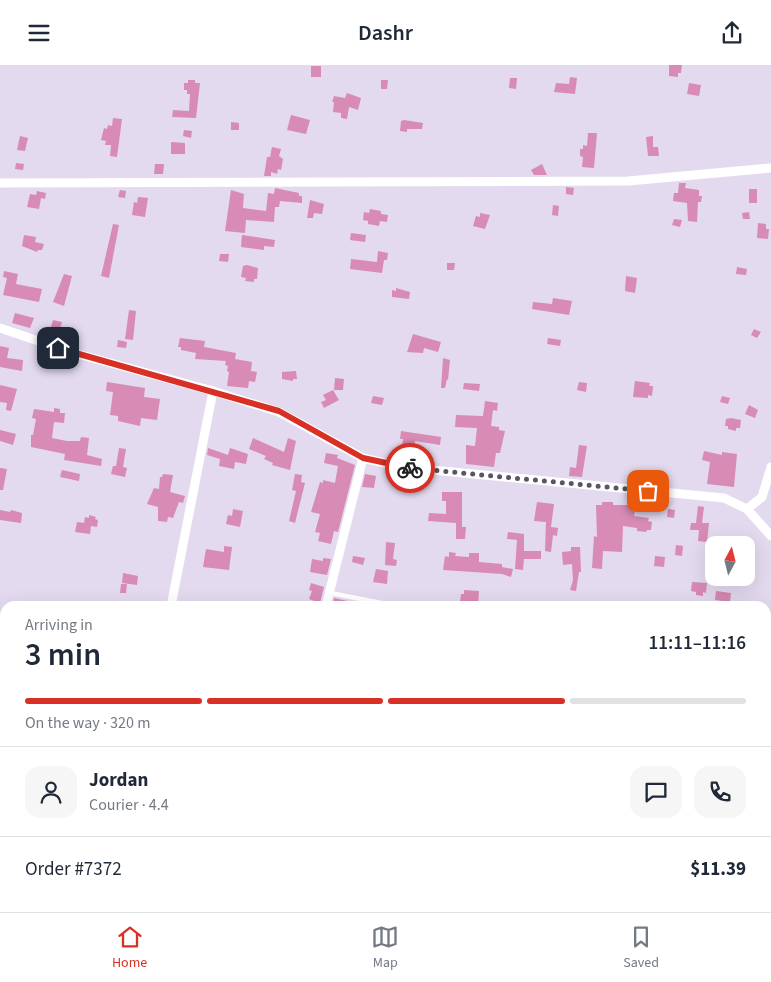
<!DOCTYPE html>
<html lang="en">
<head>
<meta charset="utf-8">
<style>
  :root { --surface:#fff; --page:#f6f6f7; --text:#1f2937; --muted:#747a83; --line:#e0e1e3; --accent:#d93025 }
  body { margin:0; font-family:"Source Sans 3",sans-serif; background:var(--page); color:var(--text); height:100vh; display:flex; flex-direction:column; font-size:19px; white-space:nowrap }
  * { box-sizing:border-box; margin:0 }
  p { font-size:16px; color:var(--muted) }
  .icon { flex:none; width:28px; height:28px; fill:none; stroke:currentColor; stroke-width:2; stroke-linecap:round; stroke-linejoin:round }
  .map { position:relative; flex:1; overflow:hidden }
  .sheet { position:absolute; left:0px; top:536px; width:771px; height:311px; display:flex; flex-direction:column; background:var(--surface); border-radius:15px 15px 0 0; box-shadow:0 5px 20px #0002 }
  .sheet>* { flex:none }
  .needle { width:32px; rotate:7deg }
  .buttons { position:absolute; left:705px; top:471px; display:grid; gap:10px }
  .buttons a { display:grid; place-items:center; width:50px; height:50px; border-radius:10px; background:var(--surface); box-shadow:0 5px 20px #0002; font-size:25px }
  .pin { position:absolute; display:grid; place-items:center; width:42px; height:42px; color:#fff; margin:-21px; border-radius:10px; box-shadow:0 2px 8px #0006 }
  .courier { position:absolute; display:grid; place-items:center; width:50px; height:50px; margin:-25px; border:4px solid #d93025; border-radius:50%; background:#fff; color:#222; box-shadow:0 1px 6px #0007 }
  .headline em { font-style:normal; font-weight:600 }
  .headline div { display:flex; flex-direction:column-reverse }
  .headline { display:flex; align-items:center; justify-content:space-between; height:85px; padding:0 25px }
  h1 { font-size:32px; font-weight:600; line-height:38px }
  .bar { display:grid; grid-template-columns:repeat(4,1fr); gap:8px 5px; align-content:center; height:60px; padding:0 25px }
  .bar i { height:6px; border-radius:4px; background:var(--line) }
  .bar .on { background:var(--accent) }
  .bar p { grid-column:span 4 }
  .line { display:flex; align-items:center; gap:12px; padding:0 25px; border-top:1px solid var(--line) }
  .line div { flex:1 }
  .round { display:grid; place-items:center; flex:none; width:52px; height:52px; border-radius:15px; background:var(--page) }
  header { display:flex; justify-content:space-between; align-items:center; height:65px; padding:0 25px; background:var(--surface); font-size:22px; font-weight:600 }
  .tabs { display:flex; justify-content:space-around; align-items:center; height:70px; border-top:1px solid var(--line); background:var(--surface); font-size:14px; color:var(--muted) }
  .tabs a { display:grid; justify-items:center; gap:2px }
  .tabs .on { color:var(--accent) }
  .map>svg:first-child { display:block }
  .building { fill:#d88bb4 }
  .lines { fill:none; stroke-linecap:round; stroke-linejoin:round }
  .path { stroke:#a29bac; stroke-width:1; stroke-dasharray:2.5 4; stroke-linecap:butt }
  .service { stroke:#fff; stroke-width:4.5 }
  .minor { stroke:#fff; stroke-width:9 }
  .done { stroke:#5a5561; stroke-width:5; stroke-dasharray:0 9 }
  .route { stroke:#d93025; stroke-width:6 }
</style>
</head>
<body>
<header><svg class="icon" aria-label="menu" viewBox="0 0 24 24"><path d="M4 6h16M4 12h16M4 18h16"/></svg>Dashr<svg class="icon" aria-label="share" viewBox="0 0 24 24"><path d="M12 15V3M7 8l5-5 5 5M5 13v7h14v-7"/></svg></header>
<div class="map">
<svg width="771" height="847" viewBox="0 0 771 847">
  <rect width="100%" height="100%" fill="#e3daef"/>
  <g class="building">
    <path d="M 669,0 L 682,0 L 681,8 L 678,8 L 678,12 L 669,11 Z"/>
    <rect x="311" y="1" width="10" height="11"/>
    <path d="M 570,12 L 577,13 L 575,29 L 554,27 L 556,18 L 569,19 Z"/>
    <path d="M 510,13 L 517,13 L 516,24 L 509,23 Z"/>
    <path d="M 188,15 L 195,15 L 195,18 L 200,18 L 196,53 L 172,52 L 173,45 L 189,46 L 190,29 L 187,29 L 187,25 L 184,25 L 184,18 L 188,18 Z"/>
    <path d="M 381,15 L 388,15 L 387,24 L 381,24 Z"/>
    <path d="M 689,18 L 701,20 L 699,31 L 687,29 Z"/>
    <path d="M 347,28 L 361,33 L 358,45 L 349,42 L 347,54 L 341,53 L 341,48 L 333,47 L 334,37 L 332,37 L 334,31 L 345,33 Z"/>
    <path d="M 291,50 L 310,55 L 306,69 L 287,65 Z"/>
    <path d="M 113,53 L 122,54 L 117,92 L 110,91 L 111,80 L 105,80 L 106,76 L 101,75 L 104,63 L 107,64 L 108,60 L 112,61 Z"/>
    <path d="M 404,55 L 423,58 L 422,64 L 407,64 L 407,67 L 400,66 L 401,56 Z"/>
    <path d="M 231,57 L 239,58 L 239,65 L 231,65 Z"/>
    <path d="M 184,65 L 192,66 L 191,73 L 183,71 Z"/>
    <path d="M 588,68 L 597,68 L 594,103 L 582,102 L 583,92 L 580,91 L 580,84 L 583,84 L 583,80 L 587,81 Z"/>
    <path d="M 20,71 L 28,73 L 25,86 L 17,85 Z"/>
    <path d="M 653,71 L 653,82 L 658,82 L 659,91 L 648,91 L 646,72 Z"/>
    <path d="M 171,77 L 185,78 L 185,89 L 171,89 Z"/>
    <path d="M 272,82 L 281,84 L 279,91 L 283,94 L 281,105 L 278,104 L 277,109 L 271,107 L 271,111 L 264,111 L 267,92 L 270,92 Z"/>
    <path d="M 16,98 L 24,99 L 23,105 L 15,104 Z"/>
    <path d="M 155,99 L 164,99 L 163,109 L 154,109 Z"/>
    <path d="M 542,99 L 547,110 L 534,110 L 531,105 Z"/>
    <path d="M 679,118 L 686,118 L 685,123 L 699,125 L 699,131 L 702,131 L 701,137 L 698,137 L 697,157 L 688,156 L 687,138 L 673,136 L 674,128 L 678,128 Z"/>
    <path d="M 566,122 L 574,123 L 573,130 L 566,129 Z"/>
    <path d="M 275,123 L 299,128 L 299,131 L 302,131 L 302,138 L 280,136 L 279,142 L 275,142 L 274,157 L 246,155 L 245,168 L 225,166 L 231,125 L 244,129 L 243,143 L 266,146 L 268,128 L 274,129 Z"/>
    <rect x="749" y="124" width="8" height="14"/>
    <path d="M 120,125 L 126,126 L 125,133 L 118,132 Z"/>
    <path d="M 37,126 L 46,128 L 45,134 L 41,133 L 39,144 L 27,142 L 30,129 L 36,130 Z"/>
    <path d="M 138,132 L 148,133 L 145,152 L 132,150 L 134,137 L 137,138 Z"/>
    <path d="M 310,135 L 324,139 L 322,149 L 314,148 L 313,153 L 307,153 Z"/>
    <path d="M 553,140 L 559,141 L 558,151 L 552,150 Z"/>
    <path d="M 370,144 L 381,146 L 381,149 L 388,150 L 387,157 L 380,156 L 379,161 L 368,159 L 368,156 L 363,155 L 364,147 L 369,148 Z"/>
    <path d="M 749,147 L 750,154 L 743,154 L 742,148 Z"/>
    <path d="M 480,148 L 490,150 L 485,164 L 473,161 L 476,151 L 480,152 Z"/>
    <path d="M 674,154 L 682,155 L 680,162 L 672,160 Z"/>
    <path d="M 758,158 L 766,159 L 766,164 L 769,164 L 768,174 L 757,173 Z"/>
    <path d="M 113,159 L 119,160 L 109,213 L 101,211 Z"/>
    <path d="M 351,168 L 366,170 L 365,177 L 350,175 Z"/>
    <path d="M 24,170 L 36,172 L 35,177 L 44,179 L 42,185 L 38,185 L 37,187 L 22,181 Z"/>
    <path d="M 242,170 L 275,175 L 274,182 L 264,181 L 264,185 L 241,182 Z"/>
    <path d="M 378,186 L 388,188 L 387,195 L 384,195 L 382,208 L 350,204 L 351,194 L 377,197 Z"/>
    <path d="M 220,189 L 229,189 L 228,197 L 219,196 Z"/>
    <path d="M 447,198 L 455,198 L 454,205 L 447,205 Z"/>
    <path d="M 247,200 L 258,203 L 257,214 L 254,214 L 254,217 L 245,216 L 246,213 L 241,212 L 243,201 Z"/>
    <path d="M 737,202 L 747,204 L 746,210 L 736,209 Z"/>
    <path d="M 4,206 L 18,209 L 16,219 L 42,224 L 39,237 L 3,230 L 7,213 L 3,212 Z"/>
    <path d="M 64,209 L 72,211 L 64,241 L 53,237 Z"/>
    <path d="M 626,211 L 637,213 L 635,228 L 625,226 Z"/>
    <path d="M 396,223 L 410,227 L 409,234 L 392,232 L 392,225 L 396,226 Z"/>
    <path d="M 553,233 L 572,236 L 569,250 L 532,244 L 533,237 L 552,239 Z"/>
    <path d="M 129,245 L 136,246 L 133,275 L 125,274 Z"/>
    <path d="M 15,248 L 34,253 L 30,263 L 12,258 Z"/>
    <path d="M 53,255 L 62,257 L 60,264 L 51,262 Z"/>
    <path d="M 754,264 L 761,267 L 757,273 L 751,270 Z"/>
    <path d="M 413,269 L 441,277 L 438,287 L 424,283 L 423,288 L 407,287 Z"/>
    <path d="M 180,273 L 205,276 L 204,282 L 236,288 L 235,294 L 252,297 L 251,306 L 257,307 L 255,317 L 249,316 L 248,323 L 227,321 L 229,307 L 227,306 L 228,301 L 225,300 L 226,296 L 195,294 L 196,288 L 181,285 L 181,282 L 178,282 Z"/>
    <path d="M 548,273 L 561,275 L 560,281 L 547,279 Z"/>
    <path d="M 118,275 L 127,277 L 126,283 L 117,282 Z"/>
    <path d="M 0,281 L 9,283 L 7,293 L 23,295 L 22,306 L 0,302 Z"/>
    <path d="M 443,293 L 450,295 L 448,315 L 447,314 L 445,323 L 441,323 Z"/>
    <path d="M 296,306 L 297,314 L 293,314 L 293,316 L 282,314 L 282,307 Z"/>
    <path d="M 335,313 L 344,314 L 343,325 L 334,325 Z"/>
    <path d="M 635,316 L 650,318 L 649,321 L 653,321 L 652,331 L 648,330 L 648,333 L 633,332 Z"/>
    <path d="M 107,317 L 145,323 L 144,332 L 160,334 L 157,355 L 141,353 L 140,361 L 118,356 L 118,351 L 110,350 L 113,327 L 106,326 Z"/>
    <path d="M 579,317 L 587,318 L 586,327 L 577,325 Z"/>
    <path d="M 464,318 L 480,319 L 479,326 L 463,324 Z"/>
    <path d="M 0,320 L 17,324 L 11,346 L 6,345 L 7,338 L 0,337 Z"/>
    <path d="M 333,325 L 339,335 L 324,343 L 321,337 L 326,335 L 323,330 Z"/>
    <path d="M 373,331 L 384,333 L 382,340 L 371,338 Z"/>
    <path d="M 722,331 L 730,333 L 728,339 L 720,337 Z"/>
    <path d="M 485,336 L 498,338 L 497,346 L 493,345 L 491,361 L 499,362 L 499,365 L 505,366 L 500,388 L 496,388 L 494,402 L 466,399 L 466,380 L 475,381 L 477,363 L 455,362 L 456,350 L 483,351 Z"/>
    <path d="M 749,340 L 758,345 L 755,353 L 745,349 Z"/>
    <path d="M 54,343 L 60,344 L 60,348 L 65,348 L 64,358 L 54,357 L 52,373 L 67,376 L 80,376 L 81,372 L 89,373 L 87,390 L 102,394 L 101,401 L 64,395 L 65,389 L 31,382 L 31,370 L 33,370 L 36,354 L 32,353 L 34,344 L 54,347 Z"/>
    <path d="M 731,353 L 741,355 L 740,363 L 736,363 L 736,366 L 728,364 L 728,361 L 725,361 L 726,354 Z"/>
    <path d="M 0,365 L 16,369 L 13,380 L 0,376 Z"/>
    <path d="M 401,366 L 441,372 L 440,380 L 415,376 L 413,390 L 401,388 L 403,374 L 400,374 Z"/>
    <path d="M 253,373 L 284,387 L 288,373 L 296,376 L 290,405 L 272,400 L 273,398 L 264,394 L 266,391 L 249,384 Z"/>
    <path d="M 579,380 L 587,381 L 582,412 L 569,411 L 570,402 L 576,403 Z"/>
    <path d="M 119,383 L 126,384 L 123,402 L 127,403 L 125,412 L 111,409 L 113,401 L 116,401 Z"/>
    <path d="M 208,383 L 228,390 L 230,383 L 248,389 L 246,399 L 235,397 L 234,404 L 219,401 L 220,394 L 207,390 Z"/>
    <path d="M 704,386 L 722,390 L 722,387 L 737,389 L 734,422 L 707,419 L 710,397 L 702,395 Z"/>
    <path d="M 326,388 L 338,390 L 337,393 L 355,400 L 338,467 L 334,466 L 331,479 L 318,476 L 320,468 L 315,467 L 320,449 L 311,447 L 320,417 L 323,418 L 323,415 L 335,418 L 338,401 L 324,398 Z"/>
    <path d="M 0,403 L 7,404 L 3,425 L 0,425 Z"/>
    <path d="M 62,405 L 80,409 L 79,416 L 60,412 Z"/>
    <path d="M 163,409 L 173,410 L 170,427 L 185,431 L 183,438 L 179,437 L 173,453 L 168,452 L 167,457 L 158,456 L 158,442 L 147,439 L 154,423 L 159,424 L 160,412 L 162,412 Z"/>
    <path d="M 295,409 L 302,410 L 301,417 L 305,418 L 295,458 L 289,456 L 296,426 L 292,425 Z"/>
    <path d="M 365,409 L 376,411 L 374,423 L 362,422 Z"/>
    <path d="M 442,427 L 462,427 L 462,462 L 466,462 L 465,474 L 456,474 L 456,458 L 428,456 L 429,448 L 446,449 L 446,436 L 442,436 Z"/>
    <path d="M 537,437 L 554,439 L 551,462 L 558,463 L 557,471 L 553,470 L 551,487 L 545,486 L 546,457 L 534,456 Z"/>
    <path d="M 602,437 L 613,437 L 613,440 L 636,440 L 634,451 L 649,453 L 648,456 L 652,457 L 651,465 L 647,465 L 646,467 L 637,466 L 637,463 L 623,461 L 622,487 L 603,486 L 602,504 L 592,503 L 594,471 L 597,472 L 596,440 L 602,440 Z"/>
    <path d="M 698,441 L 704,442 L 702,458 L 709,458 L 707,477 L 698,476 L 699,465 L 690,465 L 691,458 L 696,458 Z"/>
    <path d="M 233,444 L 243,446 L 240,462 L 226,459 L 228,450 L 232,451 Z"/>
    <path d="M 668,444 L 675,445 L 674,453 L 667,452 Z"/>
    <path d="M 0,445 L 10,447 L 11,445 L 22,448 L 21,458 L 0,455 Z"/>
    <path d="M 89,450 L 96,452 L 95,454 L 98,455 L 97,462 L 91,461 L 90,469 L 75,467 L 77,457 L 84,458 L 85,452 L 89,453 Z"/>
    <path d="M 508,467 L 524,469 L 524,486 L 541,486 L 541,494 L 524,494 L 523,505 L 515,504 L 517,475 L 507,474 Z"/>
    <path d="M 386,477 L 395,478 L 393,494 L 397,495 L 396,501 L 385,500 Z"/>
    <path d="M 676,480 L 683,481 L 682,491 L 675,490 Z"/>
    <path d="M 224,481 L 232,482 L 229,505 L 203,502 L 206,484 L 224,487 Z"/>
    <path d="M 571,482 L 580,482 L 581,507 L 579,507 L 576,526 L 570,525 L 573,515 L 572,499 L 563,500 L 562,487 L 571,486 Z"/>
    <path d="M 449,487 L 456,488 L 455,491 L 469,492 L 469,488 L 479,488 L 479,497 L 502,499 L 502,502 L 513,504 L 511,512 L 502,509 L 443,505 L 445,491 L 449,492 Z"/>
    <path d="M 353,491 L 365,493 L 363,500 L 352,497 Z"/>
    <path d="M 655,491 L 665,492 L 664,502 L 654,501 Z"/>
    <path d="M 323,493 L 331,494 L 327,510 L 310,507 L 312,494 L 323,496 Z"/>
    <path d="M 376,504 L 388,506 L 387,519 L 373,517 Z"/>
    <path d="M 123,508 L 138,511 L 137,520 L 122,518 Z"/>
    <path d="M 692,517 L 707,518 L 706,528 L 703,527 L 703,531 L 696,530 L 696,527 L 691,526 Z"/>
    <path d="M 311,518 L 324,522 L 320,538 L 309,534 L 312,526 L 309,525 Z"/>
    <path d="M 121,519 L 127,519 L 126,528 L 120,528 Z"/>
    <path d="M 464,525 L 479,526 L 478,541 L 463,541 L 463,537 L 460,537 L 461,529 L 464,529 Z"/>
    <path d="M 716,526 L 731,528 L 730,537 L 715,535 Z"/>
    <path d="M 334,533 L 361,539 L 361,541 L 333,540 Z"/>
  </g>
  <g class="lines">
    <g class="path">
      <path d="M 0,686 L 5,690"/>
      <path d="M 5,735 L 5,742"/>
    </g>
    <path class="service" d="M 330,528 L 397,541"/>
    <g class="minor">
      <path d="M 0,118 L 628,116 L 771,103"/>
      <path d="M 0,263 L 74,288 L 213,326 L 279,347 L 363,393 L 401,402 L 724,433 L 747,444 L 771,471"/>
      <path d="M 747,444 L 762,432 L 771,402"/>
      <path d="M 171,541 L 213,326"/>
      <path d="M 326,541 L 363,393"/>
      <path d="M 0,592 L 5,594"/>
      <path d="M 766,757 L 771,747"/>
      <path d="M 0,760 L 5,761"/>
      <path d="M 235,842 L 244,847"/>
      <path d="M 220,847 L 228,842"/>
      <path d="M 304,847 L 305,842"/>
      <path d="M 725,847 L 727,842"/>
    </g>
  </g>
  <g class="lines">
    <path class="done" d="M 410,403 L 648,426"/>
    <path class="route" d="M 58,283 L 279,346 L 363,393 L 410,403"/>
  </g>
</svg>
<div class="buttons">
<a><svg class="needle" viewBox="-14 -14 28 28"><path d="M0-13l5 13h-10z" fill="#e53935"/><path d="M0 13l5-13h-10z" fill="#747a83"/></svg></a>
</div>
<div class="pin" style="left:648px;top:426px;background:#ea580c"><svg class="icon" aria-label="bag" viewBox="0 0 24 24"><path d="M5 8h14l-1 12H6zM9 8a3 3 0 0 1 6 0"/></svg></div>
<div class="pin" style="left:58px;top:283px;background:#1f2937"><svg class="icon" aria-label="home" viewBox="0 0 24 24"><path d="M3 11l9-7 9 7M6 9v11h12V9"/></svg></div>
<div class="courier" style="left:410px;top:403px"><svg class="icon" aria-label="bike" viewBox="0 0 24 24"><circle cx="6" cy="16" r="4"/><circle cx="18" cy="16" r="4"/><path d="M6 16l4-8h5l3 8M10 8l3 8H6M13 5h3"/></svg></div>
<section class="sheet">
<div class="headline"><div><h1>3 min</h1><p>Arriving in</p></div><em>11:11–11:16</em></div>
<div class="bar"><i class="on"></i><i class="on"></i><i class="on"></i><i></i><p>On the way · 320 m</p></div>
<div class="line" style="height:90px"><a class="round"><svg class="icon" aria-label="person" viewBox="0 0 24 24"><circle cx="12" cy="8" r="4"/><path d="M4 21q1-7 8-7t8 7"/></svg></a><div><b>Jordan</b><p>Courier · 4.4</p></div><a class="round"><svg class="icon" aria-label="chat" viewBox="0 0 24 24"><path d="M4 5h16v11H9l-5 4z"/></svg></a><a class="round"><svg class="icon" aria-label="phone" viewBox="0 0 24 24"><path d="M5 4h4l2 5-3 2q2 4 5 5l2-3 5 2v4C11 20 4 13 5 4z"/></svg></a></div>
<div class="line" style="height:65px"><div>Order #7372</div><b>$11.39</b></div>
</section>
</div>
<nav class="tabs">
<a class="on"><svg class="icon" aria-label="home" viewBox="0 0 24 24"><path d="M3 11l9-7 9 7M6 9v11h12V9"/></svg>Home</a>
<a><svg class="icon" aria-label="map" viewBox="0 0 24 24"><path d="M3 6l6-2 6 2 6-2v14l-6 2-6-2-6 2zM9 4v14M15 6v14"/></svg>Map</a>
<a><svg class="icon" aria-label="saved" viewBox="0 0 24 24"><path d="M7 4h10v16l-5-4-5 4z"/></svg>Saved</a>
</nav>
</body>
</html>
